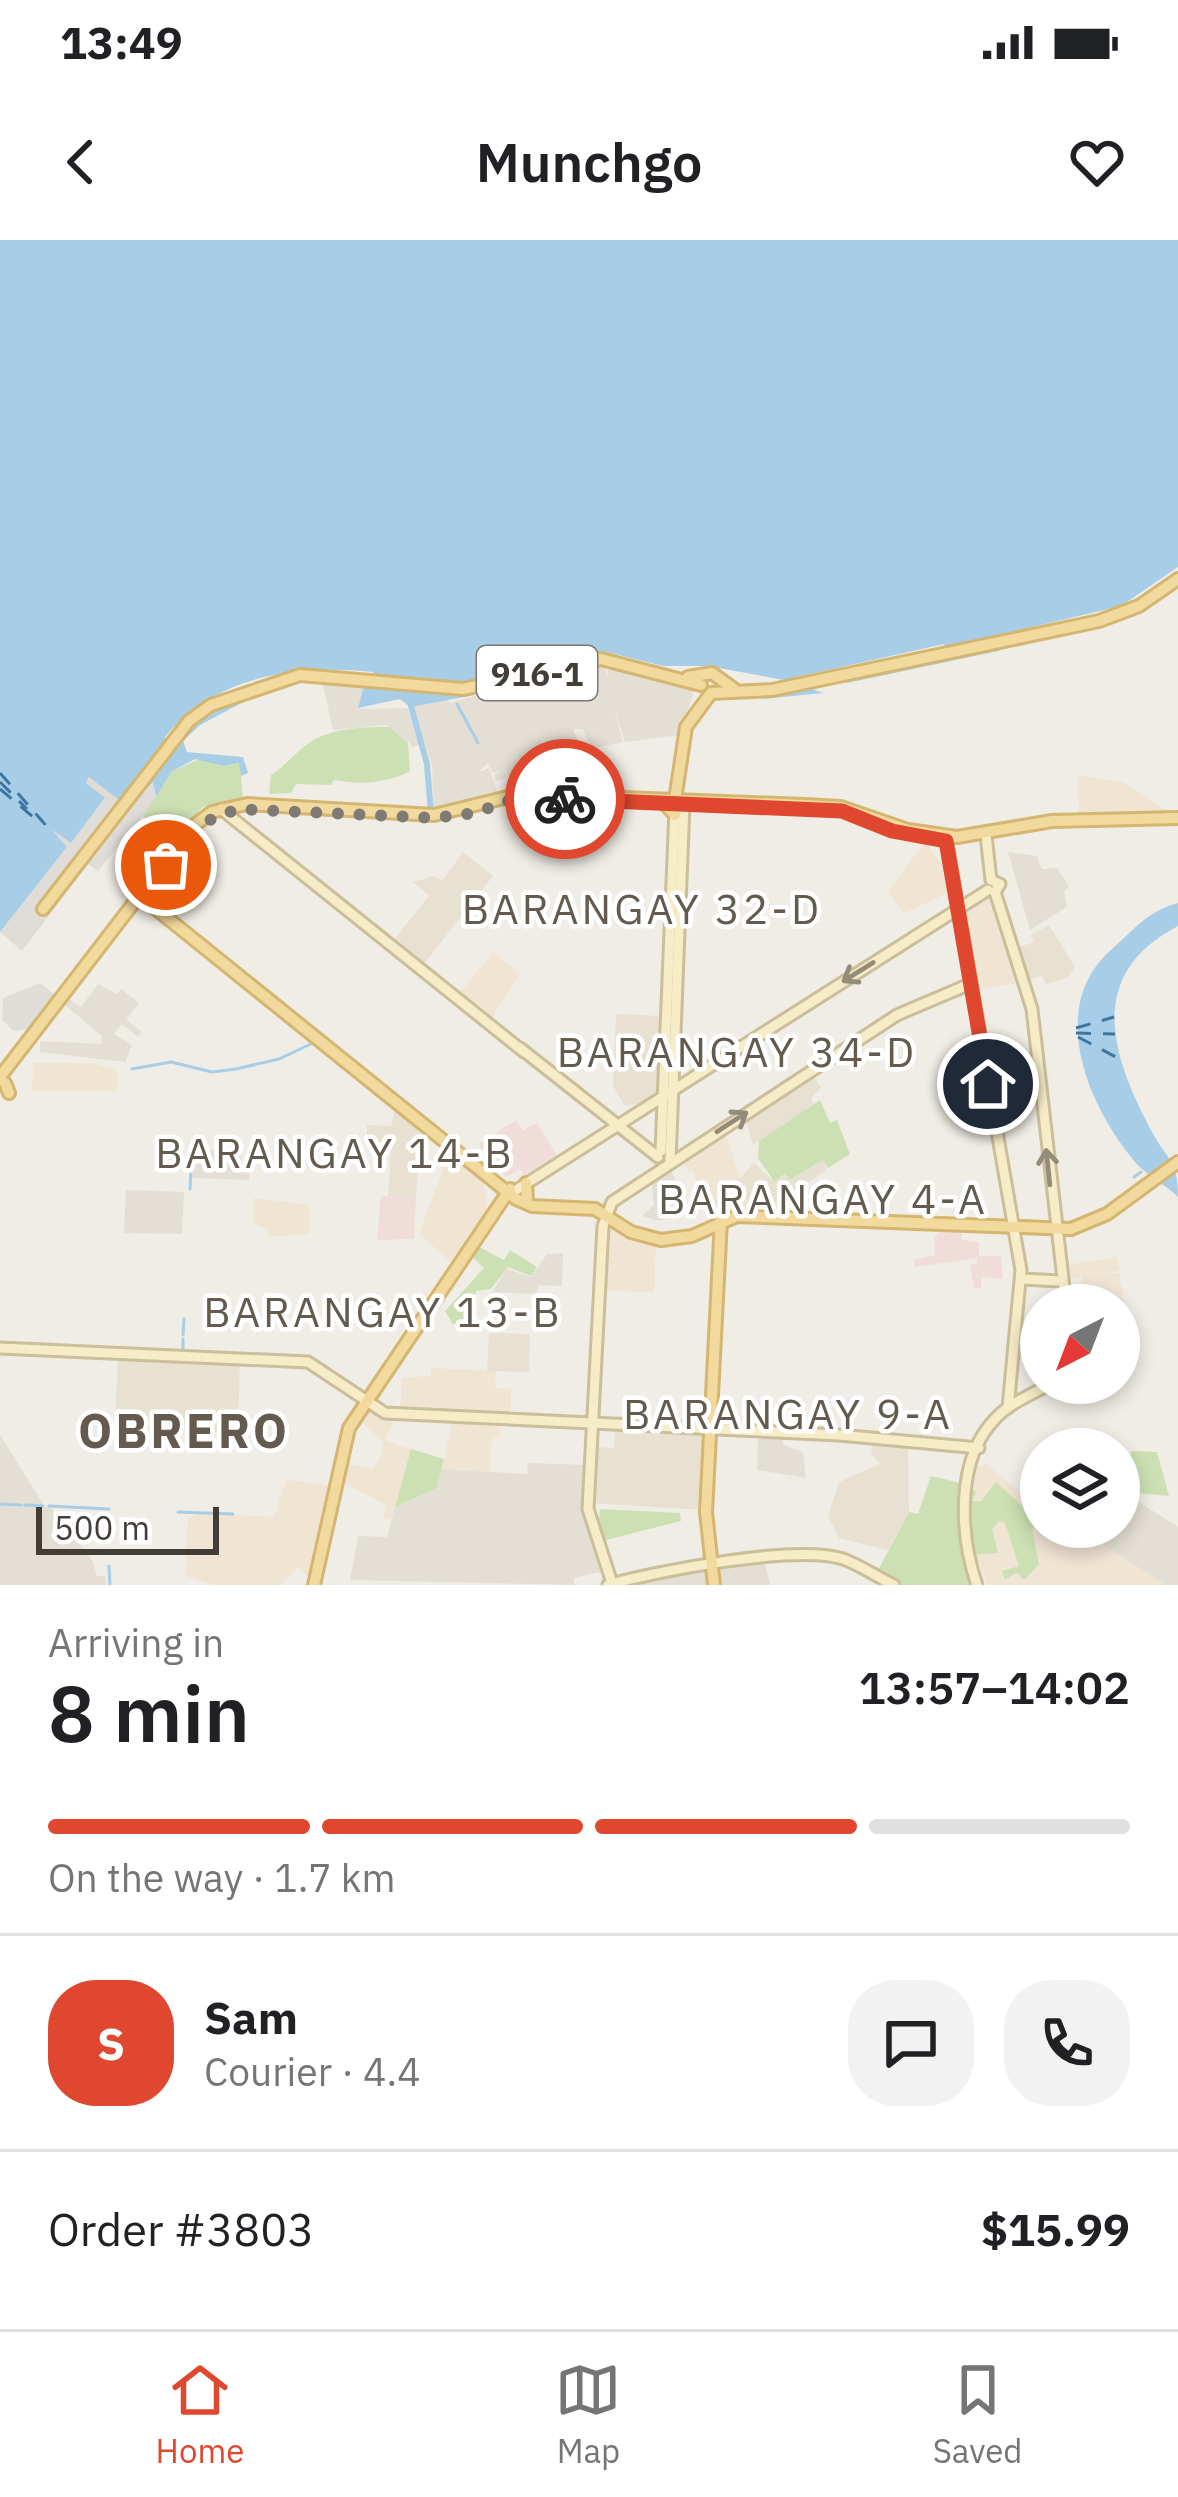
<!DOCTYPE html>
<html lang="en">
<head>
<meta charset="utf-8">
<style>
  :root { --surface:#fff; --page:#f2f2f2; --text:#202124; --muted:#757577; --line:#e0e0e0; --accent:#df482e }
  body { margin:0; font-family:"IBM Plex Sans",sans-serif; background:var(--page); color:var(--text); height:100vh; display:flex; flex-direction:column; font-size:45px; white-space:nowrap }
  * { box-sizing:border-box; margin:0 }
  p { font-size:39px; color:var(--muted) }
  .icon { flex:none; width:66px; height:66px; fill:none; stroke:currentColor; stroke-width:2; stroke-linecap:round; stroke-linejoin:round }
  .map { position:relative; height:1345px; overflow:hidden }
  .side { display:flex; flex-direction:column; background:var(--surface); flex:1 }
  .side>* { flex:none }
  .needle { width:78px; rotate:222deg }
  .controls { position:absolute; left:1020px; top:1044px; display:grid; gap:24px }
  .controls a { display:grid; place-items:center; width:120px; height:120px; border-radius:50%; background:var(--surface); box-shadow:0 6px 18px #0003; font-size:60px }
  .scale { position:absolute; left:36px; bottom:30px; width:183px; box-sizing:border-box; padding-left:12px; border:6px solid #423d36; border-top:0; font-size:33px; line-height:42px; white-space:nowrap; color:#423d36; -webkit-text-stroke:9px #fff; paint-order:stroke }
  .pin { position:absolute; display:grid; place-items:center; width:102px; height:102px; color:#fff; margin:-51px; border:6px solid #fff; border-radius:50%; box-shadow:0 3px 12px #0007 }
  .courier { position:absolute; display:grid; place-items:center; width:120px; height:120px; margin:-60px; border:9px solid #df482e; border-radius:50%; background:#fff; color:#222; box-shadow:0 3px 15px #0007 }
  .head em { font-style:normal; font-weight:600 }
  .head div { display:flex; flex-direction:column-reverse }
  .head { display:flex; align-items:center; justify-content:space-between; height:204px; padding:0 48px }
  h1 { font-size:78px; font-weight:600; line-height:90px }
  .bar { display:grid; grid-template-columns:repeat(4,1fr); gap:18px 12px; align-content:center; height:144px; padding:0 48px }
  .bar i { height:15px; border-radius:9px; background:var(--line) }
  .bar .current { background:var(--accent) }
  .bar p { grid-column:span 4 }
  .line { display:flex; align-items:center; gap:30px; padding:0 48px; border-top:3px solid var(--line) }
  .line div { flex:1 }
  .round { display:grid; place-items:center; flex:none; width:126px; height:126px; border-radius:48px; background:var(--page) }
  .status { display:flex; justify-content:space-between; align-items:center; height:84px; padding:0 60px; background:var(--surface); direction:ltr }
  .status svg { height:33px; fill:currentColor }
  header { display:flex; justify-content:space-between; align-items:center; height:156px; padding:0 48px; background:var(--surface); font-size:54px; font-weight:600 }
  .dock { display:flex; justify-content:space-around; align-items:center; height:168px; border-top:3px solid var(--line); background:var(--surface); font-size:33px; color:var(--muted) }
  .dock a { display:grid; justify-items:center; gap:6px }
  .dock .current { color:var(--accent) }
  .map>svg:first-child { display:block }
  .residential { fill:#e4dfd4 }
  .commercial { fill:#f0e4d3 }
  .industrial { fill:#e0dcd7 }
  .education { fill:#e8e1d1 }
  .medical { fill:#f0ddda }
  .green { fill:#cce0b3 }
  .water { fill:#a8cde6 }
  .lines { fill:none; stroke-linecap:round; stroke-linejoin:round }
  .stream { stroke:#a8cde6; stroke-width:3 }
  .canal { stroke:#a8cde6; stroke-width:6 }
  .ferry { stroke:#3d76a0; stroke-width:3; stroke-dasharray:15 12; stroke-linecap:butt }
  .secondary-casing { stroke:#cbbe9a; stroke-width:15 }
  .primary-casing { stroke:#d4b670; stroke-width:16 }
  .secondary { stroke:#f7ecc8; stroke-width:9 }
  .primary { stroke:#f2d99d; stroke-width:10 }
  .oneway { stroke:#938c78 }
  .done { stroke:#7f7b74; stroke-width:12; stroke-dasharray:0 21.6 }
  .route { stroke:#df482e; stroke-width:15 }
  .labels { text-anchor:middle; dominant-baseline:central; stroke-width:9; stroke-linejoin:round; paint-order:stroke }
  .shield { fill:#fff; stroke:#7b7772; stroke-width:3 }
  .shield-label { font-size:33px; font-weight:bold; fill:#423d36 }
  .quarter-label { font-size:42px; letter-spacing:3px; fill:#645b4e; stroke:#fff }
  .district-label { font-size:48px; font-weight:bold; letter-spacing:3px; fill:#645b4e; stroke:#fff }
</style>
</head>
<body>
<div class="status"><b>13:49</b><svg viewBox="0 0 49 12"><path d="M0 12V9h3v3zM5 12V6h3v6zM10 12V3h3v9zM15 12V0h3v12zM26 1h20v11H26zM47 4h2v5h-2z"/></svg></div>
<header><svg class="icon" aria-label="back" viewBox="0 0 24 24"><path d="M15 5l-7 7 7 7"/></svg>Munchgo<svg class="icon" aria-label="heart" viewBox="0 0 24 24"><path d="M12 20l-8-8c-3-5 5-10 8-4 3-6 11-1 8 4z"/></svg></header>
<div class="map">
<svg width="1178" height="1345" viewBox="0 0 1178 1345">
  <rect width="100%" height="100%" fill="#f0ede6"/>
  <g class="residential">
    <path d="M 593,424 L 606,425 L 607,438 L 609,426 L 694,451 L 680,495 L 625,502 L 614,469 L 623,502 L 591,509 L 583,489 L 573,489 L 583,512 L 574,517 L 584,546 L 573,545 L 540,495 L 555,529 L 527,545 L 525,540 L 512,545 L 502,521 L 507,537 L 496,541 L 494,535 L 503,530 L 493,533 L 488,523 L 478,532 L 489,528 L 500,559 L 434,574 L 432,525 L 408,458 L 414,464 L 448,459 L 450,463 L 498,449 L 501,457 L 500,448 L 517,444 L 525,463 L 520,443 Z"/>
    <path d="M 322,441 L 364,446 L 358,469 L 408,468 L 419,505 L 412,507 L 409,500 L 407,505 L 387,485 L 333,490 Z"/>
    <path d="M 1008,612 L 1037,616 L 1042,629 L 1057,628 L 1069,646 L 1064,651 L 1067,667 L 1030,690 Z"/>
    <path d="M 98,744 L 117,754 L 121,749 L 139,763 L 126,779 L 142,792 L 138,797 L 122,784 L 114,794 L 132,805 L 125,822 L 40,812 L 40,801 L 102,804 L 102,796 L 64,764 L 68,758 L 81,767 Z"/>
    <path d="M 194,909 L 241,911 L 241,931 L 249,932 L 249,940 L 192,938 Z"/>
    <path d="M 668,925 L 689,968 L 725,955 L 737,970 L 712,980 L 706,969 L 659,981 L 642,976 L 654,965 L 651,936 Z"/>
    <path d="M 126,950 L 184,952 L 182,994 L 124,993 Z"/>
    <path d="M 563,1013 L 562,1046 L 539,1045 L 536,1054 L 492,1052 L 507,1029 L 531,1037 L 547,1014 Z"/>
    <path d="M 758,1194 L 783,1195 L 783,1205 L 803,1212 L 806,1238 L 757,1230 Z"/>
    <path d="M 0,1195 L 45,1267 L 51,1267 L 93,1322 L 97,1336 L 105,1336 L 106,1345 L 0,1345 Z"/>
    <path d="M 528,1223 L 588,1225 L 584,1270 L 605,1331 L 574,1338 L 574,1345 L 350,1340 L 358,1296 L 387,1297 L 395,1267 L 437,1248 L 442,1229 L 527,1234 Z"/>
    <path d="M 1125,1253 L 1178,1287 L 1178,1345 L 1165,1345 L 1101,1303 L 1110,1287 L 1119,1287 Z"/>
    <path d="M 765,1322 L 770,1345 L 618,1345 L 698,1326 Z"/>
  </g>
  <g class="commercial">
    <path d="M 1077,535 L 1123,542 L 1169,572 L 1079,574 Z"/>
    <path d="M 925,602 L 945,628 L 949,652 L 903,674 L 888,651 Z"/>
    <path d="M 991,653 L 1022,742 L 979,750 L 961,668 Z"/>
    <path d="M 493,712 L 520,734 L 491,779 L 459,754 Z"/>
    <path d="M 33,823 L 93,823 L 117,830 L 117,851 L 32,851 Z"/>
    <path d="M 725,891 L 740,939 L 736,944 L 747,946 L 747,970 L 737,970 L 724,956 L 701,966 L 694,930 L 689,932 L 681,918 Z"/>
    <path d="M 451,908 L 482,934 L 489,974 L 456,1026 L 419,994 Z"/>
    <path d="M 254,958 L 309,965 L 309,994 L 268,997 L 268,990 L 253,983 Z"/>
    <path d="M 610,986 L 656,1002 L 654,1053 L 603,1050 Z"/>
    <path d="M 1117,1017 L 1119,1030 L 1106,1034 L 1119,1033 L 1126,1073 L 1119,1075 L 1119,1065 L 1083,1065 L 1082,1037 L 1062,1040 L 1059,1026 Z"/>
    <path d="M 431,1128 L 496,1131 L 495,1148 L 511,1149 L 510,1177 L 400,1172 L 402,1138 L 430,1136 Z"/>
    <path d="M 367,1168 L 395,1178 L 385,1201 L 411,1209 L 391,1280 L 383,1278 L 386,1265 L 339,1240 L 344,1224 L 373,1228 L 380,1218 L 384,1204 L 360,1179 Z"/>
    <path d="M 453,1179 L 501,1182 L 500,1197 L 492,1197 L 490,1232 L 442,1229 Z"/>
    <path d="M 986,1224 L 1041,1269 L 1041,1287 L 1064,1287 L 1097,1301 L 1165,1345 L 988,1345 L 975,1314 L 969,1315 L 964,1277 L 976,1227 Z"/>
    <path d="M 286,1240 L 329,1245 L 311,1339 L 298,1327 L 280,1345 L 213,1345 L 186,1336 L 188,1279 L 197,1273 L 274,1277 Z"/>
  </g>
  <g class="industrial">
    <path d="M 90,537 L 142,549 L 154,542 L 155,561 L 98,631 L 88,624 L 22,711 L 0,692 L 67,607 L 48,593 L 51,588 L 71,602 L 105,559 L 85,543 Z"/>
    <path d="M 40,743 L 55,755 L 49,762 L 53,766 L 33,788 L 14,791 L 2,780 L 3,758 Z"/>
  </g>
  <g class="education">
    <path d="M 463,612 L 493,636 L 423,725 L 393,701 L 429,656 L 413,642 L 434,636 L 442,641 Z"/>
    <path d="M 1049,685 L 1075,727 L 1067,738 L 1046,744 L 1042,736 L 1028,740 L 1016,708 L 1034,702 L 1031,695 Z"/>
    <path d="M 616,774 L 659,776 L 660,853 L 649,862 L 625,866 L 613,846 Z"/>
    <path d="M 813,835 L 821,848 L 811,858 L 814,864 L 753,905 L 745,877 Z"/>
    <path d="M 396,863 L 421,884 L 416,958 L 388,956 L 391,908 L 367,906 L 367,885 L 391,886 Z"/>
    <path d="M 824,920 L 827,930 L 788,955 L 780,949 L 779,971 L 747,970 L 747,946 L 736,943 L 754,923 L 774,941 L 786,934 L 790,940 Z"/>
    <path d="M 489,1093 L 530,1094 L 529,1132 L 487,1131 Z"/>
    <path d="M 118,1116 L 240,1121 L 238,1193 L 139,1189 L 115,1182 Z"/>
    <path d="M 615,1186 L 707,1191 L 704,1270 L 591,1263 L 595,1207 L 614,1208 Z"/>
    <path d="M 873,1202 L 908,1206 L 909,1272 L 888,1310 L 839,1298 L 828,1276 L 839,1242 L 880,1224 L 871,1213 Z"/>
  </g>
  <g class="medical">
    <path d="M 516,880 L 523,890 L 537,883 L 557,915 L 524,935 L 520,929 L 506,937 L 478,904 Z"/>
    <path d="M 381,956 L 416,958 L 414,999 L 377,1000 Z"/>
    <path d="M 945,987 L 962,988 L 962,1000 L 979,1002 L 979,1016 L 1001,1016 L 1003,1039 L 981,1037 L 981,1048 L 974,1048 L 970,1024 L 977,1024 L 977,1018 L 915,1027 L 914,1020 L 935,1015 L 934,997 Z"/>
  </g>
  <g class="green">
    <path d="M 389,487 L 408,504 L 410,531 C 384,545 357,544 334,540 L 331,545 L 296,544 L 291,553 L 269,554 L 271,535 C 284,527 294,514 306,505 C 329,488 361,487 389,487 Z"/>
    <path d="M 199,519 L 224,526 L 240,523 L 243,561 L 202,567 L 176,602 L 143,576 L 171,532 Z"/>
    <path d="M 820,860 L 830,883 L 837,880 L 850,914 L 828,928 L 823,920 L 790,940 L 785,934 L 774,941 L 758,918 L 759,901 Z"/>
    <path d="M 479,1007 L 504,1020 L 510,1010 L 537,1027 L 531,1036 L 508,1027 L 491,1049 L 476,1051 L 472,1085 L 453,1084 L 445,1071 L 484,1028 L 473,1018 Z"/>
    <path d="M 411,1209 L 444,1219 L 437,1248 L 395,1267 Z"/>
    <path d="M 1131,1211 L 1157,1212 L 1169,1256 L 1127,1252 Z"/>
    <path d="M 931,1236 L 965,1244 L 959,1283 L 973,1345 L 903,1345 L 877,1332 L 909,1272 L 918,1274 Z"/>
    <path d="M 996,1242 L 1039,1281 L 1032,1289 L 1039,1324 L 1024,1340 L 1017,1332 L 1005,1340 L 1002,1331 L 1019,1326 L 1005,1283 L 999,1281 L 992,1289 L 998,1313 L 969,1315 L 971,1249 L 976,1252 L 972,1261 L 981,1261 Z"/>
    <path d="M 600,1269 L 680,1273 L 681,1281 L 602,1301 L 592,1278 L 599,1278 Z"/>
  </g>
  <g class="water">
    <path d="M 0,0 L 1178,0 L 1178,327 L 1121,366 L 956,405 L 962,416 L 1003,407 L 998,411 L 847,443 L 846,439 L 950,416 L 944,404 L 792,438 L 795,450 L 827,443 L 810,448 L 823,453 L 761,459 L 787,452 L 784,440 L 708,426 L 663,426 L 607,412 L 464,442 L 383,435 L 384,450 L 475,455 L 410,467 L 400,459 L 358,468 L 364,446 L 374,445 L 373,432 C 297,424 216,435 165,497 L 175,506 L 203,477 L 266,450 L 200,485 L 183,501 L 187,512 L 243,517 L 248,533 L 241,536 L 239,523 L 224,526 L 195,519 L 171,532 L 156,557 L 153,542 L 127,566 L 89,537 L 86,543 L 105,558 L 71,603 L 51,589 L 67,607 L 0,692 Z"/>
    <path d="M 1178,663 L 1178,686 C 1086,734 1110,813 1151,890 C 1167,921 1178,919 1178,957 C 1165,944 1147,936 1135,922 C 1087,865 1046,766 1112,709 C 1135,689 1146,672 1178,663 Z"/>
  </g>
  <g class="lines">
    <g class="stream">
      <path d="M 517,444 L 522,456"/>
      <path d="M 457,464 L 478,503"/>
      <path d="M 132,829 L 171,822 L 212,832 L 236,829 L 279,819 L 313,803"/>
      <path d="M 1134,937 L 1141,932"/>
      <path d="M 190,949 L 192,907"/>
      <path d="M 183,1095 L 184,1079"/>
      <path d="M 183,1112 L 183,1099"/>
      <path d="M 0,1264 L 21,1265"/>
      <path d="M 25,1265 L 43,1266"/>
      <path d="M 49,1266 L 109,1269"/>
      <path d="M 178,1272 L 233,1274"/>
      <path d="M 109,1326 L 110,1345"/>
    </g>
    <path class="canal" d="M 411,466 L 427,524 L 431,573"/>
    <g class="ferry">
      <path d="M 0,533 L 50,590"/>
      <path d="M 0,542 L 27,569"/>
      <path d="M 0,549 L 39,582"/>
      <path d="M 1076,788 L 1114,777"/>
      <path d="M 1076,793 L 1115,794"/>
      <path d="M 1078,797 L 1116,817"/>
    </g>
    <defs>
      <g id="secondary">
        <path d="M 221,569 L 524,812"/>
        <path d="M 986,595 L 991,640 L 1000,644 L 995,652 L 1032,769 L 1066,1065"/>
        <path d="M 946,597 L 1021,1030 L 1008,1168"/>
        <path d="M 520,808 L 658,917"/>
        <path d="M 661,911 L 675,569"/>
        <path d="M 670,921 L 684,564"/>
        <path d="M 513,952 L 988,650"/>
        <path d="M 1022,1039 L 1060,1041"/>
        <path d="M 0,1108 L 308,1122 L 385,1173 L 839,1195 L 979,1208"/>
        <path d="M 612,1343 L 588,1269 L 603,986 L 612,962 L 897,775 L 970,744"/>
        <path d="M 608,1345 C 657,1331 797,1304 843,1319 C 860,1325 877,1337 894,1345"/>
        <path d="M 977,1345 C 960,1296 955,1220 995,1179 C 1010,1162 1034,1154 1052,1143"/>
      </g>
      <g id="primary">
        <path d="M 688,437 L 712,433 L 734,449"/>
        <path d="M 675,560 L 686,487 L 711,453 L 772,450 L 1099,381 L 1139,366 L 1178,339"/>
        <path d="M 664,563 L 675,575"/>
        <path d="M 140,656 L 516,959 L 532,966 L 595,969 L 631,992 L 661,1000 L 692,996 L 737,976 L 1071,989 L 1107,974 L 1178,922"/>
        <path d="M 43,669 L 189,481 L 211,465 L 300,435 L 463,449 L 601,419 L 701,445"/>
        <path d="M 0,837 L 192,587 L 212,572 L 247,564 L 434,575 L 520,554 L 804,565 L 841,567 L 908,590 L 957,597 L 1052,581 L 1178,578"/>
        <path d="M 5,843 L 9,853"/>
        <path d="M 526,943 L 527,961"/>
        <path d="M 314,1345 L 349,1188 L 510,949"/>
        <path d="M 714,1345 L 706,1272 L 721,980"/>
      </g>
    </defs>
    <use href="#secondary" class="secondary-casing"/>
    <use href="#primary" class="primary-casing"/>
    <use href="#secondary" class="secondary"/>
    <use href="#primary" class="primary"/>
  </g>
  <defs><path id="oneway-shaft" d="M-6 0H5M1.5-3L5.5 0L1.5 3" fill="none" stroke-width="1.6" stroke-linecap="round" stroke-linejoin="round" transform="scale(3)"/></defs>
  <g class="oneway">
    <use href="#oneway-shaft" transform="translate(858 732) rotate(148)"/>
    <use href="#oneway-shaft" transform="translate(732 882) rotate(-33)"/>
    <use href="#oneway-shaft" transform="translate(1048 927) rotate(-96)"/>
  </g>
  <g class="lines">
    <path class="done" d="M 166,625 L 198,585 L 237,569 L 434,578 L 475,573 L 516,558 L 565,559"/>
    <path class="route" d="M 565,559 L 842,571 L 892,591 L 946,601 L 988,844"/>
  </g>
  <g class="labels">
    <rect class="shield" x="477" y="406" width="120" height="54" rx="9"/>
    <g class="shield-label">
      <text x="537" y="433">916-1</text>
    </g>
    <g class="quarter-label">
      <text x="642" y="668">BARANGAY 32-D</text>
      <text x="737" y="811">BARANGAY 34-D</text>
      <text x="335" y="912">BARANGAY 14-B</text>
      <text x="823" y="958">BARANGAY 4-A</text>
      <text x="383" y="1071">BARANGAY 13-B</text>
      <text x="788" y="1173">BARANGAY 9-A</text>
    </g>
    <g class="district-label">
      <text x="184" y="1190">OBRERO</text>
    </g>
  </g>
</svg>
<div class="controls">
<a><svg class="needle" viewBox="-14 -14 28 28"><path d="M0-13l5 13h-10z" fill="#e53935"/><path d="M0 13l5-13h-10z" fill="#757577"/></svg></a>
<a><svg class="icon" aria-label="layers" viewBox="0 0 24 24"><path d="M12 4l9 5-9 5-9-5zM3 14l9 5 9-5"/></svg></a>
</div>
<div class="scale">500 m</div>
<div class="pin" style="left:166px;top:625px;background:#ea580c"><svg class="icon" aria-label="bag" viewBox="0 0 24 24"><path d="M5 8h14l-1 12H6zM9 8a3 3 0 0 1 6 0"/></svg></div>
<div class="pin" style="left:988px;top:844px;background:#1f2937"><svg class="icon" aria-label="home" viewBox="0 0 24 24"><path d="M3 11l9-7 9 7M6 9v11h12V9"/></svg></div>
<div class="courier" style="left:565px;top:559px"><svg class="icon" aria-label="bike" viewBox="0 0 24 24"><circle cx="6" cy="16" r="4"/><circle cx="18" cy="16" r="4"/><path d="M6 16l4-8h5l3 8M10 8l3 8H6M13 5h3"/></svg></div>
</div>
<section class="side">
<div class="head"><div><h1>8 min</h1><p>Arriving in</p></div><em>13:57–14:02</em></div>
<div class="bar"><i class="current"></i><i class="current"></i><i class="current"></i><i></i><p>On the way · 1.7 km</p></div>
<div class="line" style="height:216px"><b class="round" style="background:var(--accent);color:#fff">S</b><div><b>Sam</b><p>Courier · 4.4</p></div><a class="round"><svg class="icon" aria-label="chat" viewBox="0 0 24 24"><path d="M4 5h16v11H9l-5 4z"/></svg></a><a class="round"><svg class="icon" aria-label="phone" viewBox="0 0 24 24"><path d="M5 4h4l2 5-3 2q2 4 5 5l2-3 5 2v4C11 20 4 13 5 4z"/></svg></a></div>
<div class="line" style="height:156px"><div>Order #3803</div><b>$15.99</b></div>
</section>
<nav class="dock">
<a class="current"><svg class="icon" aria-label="home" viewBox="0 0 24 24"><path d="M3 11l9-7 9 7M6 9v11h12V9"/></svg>Home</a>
<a><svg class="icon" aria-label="map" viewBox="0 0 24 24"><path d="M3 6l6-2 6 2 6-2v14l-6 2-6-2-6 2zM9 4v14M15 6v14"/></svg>Map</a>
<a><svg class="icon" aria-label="saved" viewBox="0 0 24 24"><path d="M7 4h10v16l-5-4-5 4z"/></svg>Saved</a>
</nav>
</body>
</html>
